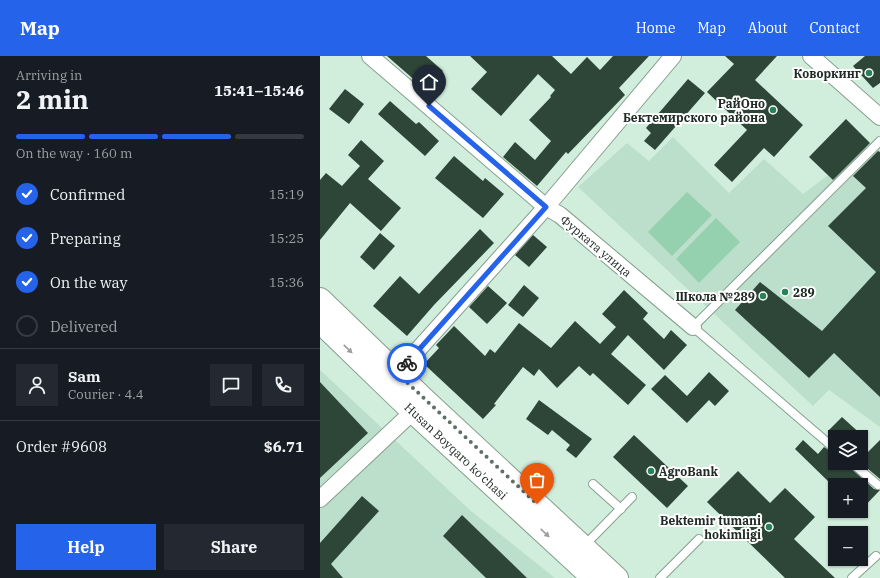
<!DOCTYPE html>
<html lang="en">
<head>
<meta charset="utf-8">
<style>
  :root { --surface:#171b24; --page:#242831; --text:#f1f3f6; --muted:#9ea1a6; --line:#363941; --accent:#2563eb }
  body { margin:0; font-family:"IBM Plex Serif",serif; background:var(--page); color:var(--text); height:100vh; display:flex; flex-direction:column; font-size:15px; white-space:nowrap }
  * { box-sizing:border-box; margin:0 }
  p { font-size:13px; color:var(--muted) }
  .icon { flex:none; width:22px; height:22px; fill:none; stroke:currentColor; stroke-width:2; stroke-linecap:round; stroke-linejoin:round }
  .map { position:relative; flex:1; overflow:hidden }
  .details { display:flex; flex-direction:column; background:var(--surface); width:320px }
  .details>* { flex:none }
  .fabs { position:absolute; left:508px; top:374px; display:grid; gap:8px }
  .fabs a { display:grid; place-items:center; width:40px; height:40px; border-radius:0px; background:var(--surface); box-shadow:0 1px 3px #0004; font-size:20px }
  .pin { position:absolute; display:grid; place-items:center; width:34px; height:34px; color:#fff; margin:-41px -17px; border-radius:50% 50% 50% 0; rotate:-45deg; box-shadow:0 0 4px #0007 }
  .pin .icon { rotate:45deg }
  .courier { position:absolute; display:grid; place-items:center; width:40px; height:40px; margin:-20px; border:3px solid #2563eb; border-radius:50%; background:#fff; color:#222; box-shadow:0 1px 5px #0007 }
  .summary em { font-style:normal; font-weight:700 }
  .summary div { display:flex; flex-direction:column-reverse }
  .summary { display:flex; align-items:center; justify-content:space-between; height:68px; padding:0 16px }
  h1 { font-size:26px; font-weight:700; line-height:30px }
  .bar { display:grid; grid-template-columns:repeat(4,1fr); gap:6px 4px; align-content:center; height:48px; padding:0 16px }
  .bar i { height:5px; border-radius:3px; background:var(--line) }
  .bar .selected { background:var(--accent) }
  .bar p { grid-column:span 4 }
  .line { display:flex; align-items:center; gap:10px; padding:0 16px; border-top:1px solid var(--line) }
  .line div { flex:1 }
  .round { display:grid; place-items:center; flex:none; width:42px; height:42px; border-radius:0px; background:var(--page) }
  ol { padding:0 16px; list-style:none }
  li { display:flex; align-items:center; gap:12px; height:44px }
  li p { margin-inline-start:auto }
  li .icon { padding:4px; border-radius:50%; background:var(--accent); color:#fff; stroke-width:4 }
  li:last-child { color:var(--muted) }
  li i { width:22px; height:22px; border:2px solid var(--line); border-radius:50% }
  .action { display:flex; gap:8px; margin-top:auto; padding:8px 16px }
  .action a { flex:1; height:46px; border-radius:0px; background:var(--accent); color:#fff; font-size:16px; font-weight:700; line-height:46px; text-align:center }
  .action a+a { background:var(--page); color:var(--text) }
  header { display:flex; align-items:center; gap:24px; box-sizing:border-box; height:56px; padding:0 20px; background:var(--accent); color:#fff }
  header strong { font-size:19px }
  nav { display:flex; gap:22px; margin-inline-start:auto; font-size:14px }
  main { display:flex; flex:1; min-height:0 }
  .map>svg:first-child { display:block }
  .built { fill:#bcdfcb }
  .green { fill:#95d1ae }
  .building { fill:#2e4638 }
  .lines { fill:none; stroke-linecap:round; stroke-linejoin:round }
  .lane-casing { stroke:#859f8f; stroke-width:10 }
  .street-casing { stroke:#859f8f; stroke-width:18 }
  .secondary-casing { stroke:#859f8f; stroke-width:24 }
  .lane { stroke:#fff; stroke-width:8 }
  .street { stroke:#fff; stroke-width:16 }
  .secondary { stroke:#fff; stroke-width:22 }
  .oneway { fill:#9ba09d }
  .done { stroke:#5e6f65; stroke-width:4; stroke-dasharray:0 7.2 }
  .route { stroke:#2563eb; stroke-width:5 }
  .poi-dot { fill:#288257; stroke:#fff; stroke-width:1.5 }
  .labels { text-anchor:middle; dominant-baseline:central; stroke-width:4; stroke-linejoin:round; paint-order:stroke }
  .poi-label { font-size:12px; font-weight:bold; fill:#202b25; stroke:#fff; text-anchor:end }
  .street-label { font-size:12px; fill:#202b25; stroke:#fff }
</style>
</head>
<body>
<header>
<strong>Map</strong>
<nav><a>Home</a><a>Map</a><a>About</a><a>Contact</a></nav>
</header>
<main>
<section class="details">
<div class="summary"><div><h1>2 min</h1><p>Arriving in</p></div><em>15:41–15:46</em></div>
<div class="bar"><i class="selected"></i><i class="selected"></i><i class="selected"></i><i></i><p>On the way · 160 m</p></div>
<ol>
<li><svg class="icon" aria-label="check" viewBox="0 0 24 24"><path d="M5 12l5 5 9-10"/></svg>Confirmed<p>15:19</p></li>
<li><svg class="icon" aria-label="check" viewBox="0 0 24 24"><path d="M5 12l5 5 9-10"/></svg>Preparing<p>15:25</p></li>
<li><svg class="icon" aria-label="check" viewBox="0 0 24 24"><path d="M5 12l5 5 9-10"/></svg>On the way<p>15:36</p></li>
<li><i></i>Delivered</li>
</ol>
<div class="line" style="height:72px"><a class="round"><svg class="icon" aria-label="person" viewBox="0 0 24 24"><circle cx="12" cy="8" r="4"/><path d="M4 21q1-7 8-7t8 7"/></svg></a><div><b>Sam</b><p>Courier · 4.4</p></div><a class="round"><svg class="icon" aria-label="chat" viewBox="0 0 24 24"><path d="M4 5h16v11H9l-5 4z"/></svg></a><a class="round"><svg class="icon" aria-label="phone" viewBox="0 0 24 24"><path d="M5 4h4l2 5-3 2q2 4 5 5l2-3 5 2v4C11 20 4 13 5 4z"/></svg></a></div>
<div class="line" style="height:52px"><div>Order #9608</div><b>$6.71</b></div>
<div class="action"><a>Help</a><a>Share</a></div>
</section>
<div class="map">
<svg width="560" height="522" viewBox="0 0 560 522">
  <rect width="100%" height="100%" fill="#d1eedc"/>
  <g class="built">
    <path d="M 353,81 L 409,137 L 444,103 L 483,138 L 551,87 L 560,88 L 560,371 L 509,334 L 493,350 L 258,131 L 307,87 L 329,105 Z"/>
    <path d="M 0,314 L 151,455 L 235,522 L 0,522 Z"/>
  </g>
  <g class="green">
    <path d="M 367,136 L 392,159 L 352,200 L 328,176 Z"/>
    <path d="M 396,162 L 420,186 L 379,227 L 356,203 Z"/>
  </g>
  <g class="building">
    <path d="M 67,0 L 106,0 L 123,15 L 106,34 Z"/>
    <path d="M 150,0 L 232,0 L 251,18 L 267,1 L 280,14 L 293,0 L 329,0 L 299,32 L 305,39 L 248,98 L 246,96 L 217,130 L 183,101 L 195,86 L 215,104 L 231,85 L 209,64 L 231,41 L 230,40 L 235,34 L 218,18 L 181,60 L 151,33 L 167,16 Z"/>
    <path d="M 405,0 L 457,0 L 435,24 L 483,69 L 454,101 L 444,92 L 412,126 L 394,109 L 427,74 L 387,36 L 414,8 Z"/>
    <path d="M 545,0 L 560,0 L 560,27 L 553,32 L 533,10 Z"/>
    <path d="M 368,23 L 385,37 L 335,94 L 324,85 L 331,77 L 326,72 Z"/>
    <path d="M 25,33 L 44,48 L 29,68 L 9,53 Z"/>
    <path d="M 70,45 L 96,68 L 99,66 L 119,85 L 105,100 L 58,58 Z"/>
    <path d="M 526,63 L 550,87 L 513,124 L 489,101 Z"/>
    <path d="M 41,84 L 64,105 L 48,123 L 81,152 L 61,175 L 30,147 L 0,184 L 0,124 L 6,117 L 22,130 L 40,110 L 28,99 Z"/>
    <path d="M 558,95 L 560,96 L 560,341 L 514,297 L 489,322 L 415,254 L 440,226 L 502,275 L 556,216 L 508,170 L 546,132 L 533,120 Z"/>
    <path d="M 134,100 L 163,125 L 165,122 L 184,138 L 163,162 L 115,122 Z"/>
    <path d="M 160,173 L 174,187 L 114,249 L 87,280 L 53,250 L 80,220 L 99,238 Z"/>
    <path d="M 60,177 L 75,190 L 54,214 L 40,201 Z"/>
    <path d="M 213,179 L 227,191 L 209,211 L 195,199 Z"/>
    <path d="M 204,229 L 219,242 L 203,261 L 188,249 Z"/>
    <path d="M 168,230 L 187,247 L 167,268 L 149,251 Z"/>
    <path d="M 304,234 L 328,257 L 323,263 L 344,283 L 351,274 L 367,289 L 344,314 L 308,279 L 291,298 L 326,329 L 308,349 L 273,317 L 270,320 L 259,310 L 237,332 L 219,313 L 214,320 L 203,311 L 174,348 L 176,349 L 163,363 L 104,308 L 119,292 L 116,289 L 134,270 L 165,300 L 170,293 L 175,297 L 199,267 L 231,292 L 255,265 L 280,288 L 296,271 L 282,258 Z"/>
    <path d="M 389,316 L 409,335 L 395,350 L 389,344 L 367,367 L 331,333 L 345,319 L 367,340 Z"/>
    <path d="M 0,326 L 48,377 L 0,422 Z"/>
    <path d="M 219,344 L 272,383 L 256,402 L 246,394 L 250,389 L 232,374 L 228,379 L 206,363 Z"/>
    <path d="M 522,361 L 544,381 L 517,381 L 509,374 Z"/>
    <path d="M 314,379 L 368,430 L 347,452 L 293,401 Z"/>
    <path d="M 483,384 L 498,398 L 504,391 L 515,398 L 515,407 L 525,407 L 554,433 L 560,434 L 541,454 L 541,429 L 512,429 L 475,393 Z"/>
    <path d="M 560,384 L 560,423 L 541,407 L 541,403 Z"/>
    <path d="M 418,415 L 450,447 L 465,432 L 495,461 L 474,483 L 515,522 L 465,522 L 387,446 Z"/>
    <path d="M 42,440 L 59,455 L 11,508 L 23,522 L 0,522 L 0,487 Z"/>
    <path d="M 142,459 L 207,522 L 166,522 L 123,480 Z"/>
  </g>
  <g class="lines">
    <defs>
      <g id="lane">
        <path d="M 515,393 L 373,271 L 560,85"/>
        <path d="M 532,407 L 558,429"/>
        <path d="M 273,428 L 301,453"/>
        <path d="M 264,490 L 312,441"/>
        <path d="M 340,522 L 379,483"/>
        <path d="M 532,522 L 556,500"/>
      </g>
      <g id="street">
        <path d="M 50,0 L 226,151 L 240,159 L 373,271"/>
        <path d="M 491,0 L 560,61"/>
        <path d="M 70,325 L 226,151 L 353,0"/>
        <path d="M 0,443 L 100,349"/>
      </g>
      <g id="secondary">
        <path d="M 0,243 L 105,344 L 297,522"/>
        <path d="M 0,266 L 93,356 L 273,522"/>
      </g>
    </defs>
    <use href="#lane" class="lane-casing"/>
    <use href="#street" class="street-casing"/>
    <use href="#secondary" class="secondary-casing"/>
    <use href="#lane" class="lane"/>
    <use href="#street" class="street"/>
    <use href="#secondary" class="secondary"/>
  </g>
  <defs><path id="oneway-solid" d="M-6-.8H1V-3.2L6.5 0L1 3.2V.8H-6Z"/></defs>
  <g class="oneway">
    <use href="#oneway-solid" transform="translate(28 293) rotate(44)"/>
    <use href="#oneway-solid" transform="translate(225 477) rotate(43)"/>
  </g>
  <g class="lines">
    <path class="done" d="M 87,307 L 77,317 L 217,448"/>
    <path class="route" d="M 87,307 L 226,151 L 109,50"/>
  </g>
  <g class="poi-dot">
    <circle cx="549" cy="17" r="4"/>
    <circle cx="453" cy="54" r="4"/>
    <circle cx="465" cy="236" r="4"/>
    <circle cx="443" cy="240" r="4"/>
    <circle cx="331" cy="415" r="4"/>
    <circle cx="449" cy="471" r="4"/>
  </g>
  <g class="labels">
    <g class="poi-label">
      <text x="541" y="17">Коворкинг</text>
      <text x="445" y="47">РайОно<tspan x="445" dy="14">Бектемирского района</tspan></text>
      <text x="473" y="236" text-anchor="start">289</text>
      <text x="435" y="240">Школа №289</text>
      <text x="339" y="415" text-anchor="start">AgroBank</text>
      <text x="441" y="464">Bektemir tumani<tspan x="441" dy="14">hokimligi</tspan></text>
    </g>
    <g class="street-label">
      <text transform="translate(276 190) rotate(40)">Фурката улица</text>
      <text transform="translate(136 395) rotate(43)">Husan Boyqaro ko'chasi</text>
    </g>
  </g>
</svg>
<div class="fabs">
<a><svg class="icon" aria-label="layers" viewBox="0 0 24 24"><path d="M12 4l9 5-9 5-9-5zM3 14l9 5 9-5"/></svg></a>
<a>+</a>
<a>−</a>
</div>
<div class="pin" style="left:217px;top:448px;background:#ea580c"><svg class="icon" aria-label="bag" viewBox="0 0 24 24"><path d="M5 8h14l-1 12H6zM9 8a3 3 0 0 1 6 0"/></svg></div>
<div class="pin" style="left:109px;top:50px;background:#1f2937"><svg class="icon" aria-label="home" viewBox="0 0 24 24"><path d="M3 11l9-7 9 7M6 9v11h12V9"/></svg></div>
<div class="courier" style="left:87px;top:307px"><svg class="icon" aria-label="bike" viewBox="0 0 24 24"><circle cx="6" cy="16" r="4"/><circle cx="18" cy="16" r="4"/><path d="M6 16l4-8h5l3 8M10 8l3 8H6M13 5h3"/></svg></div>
</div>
</main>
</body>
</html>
